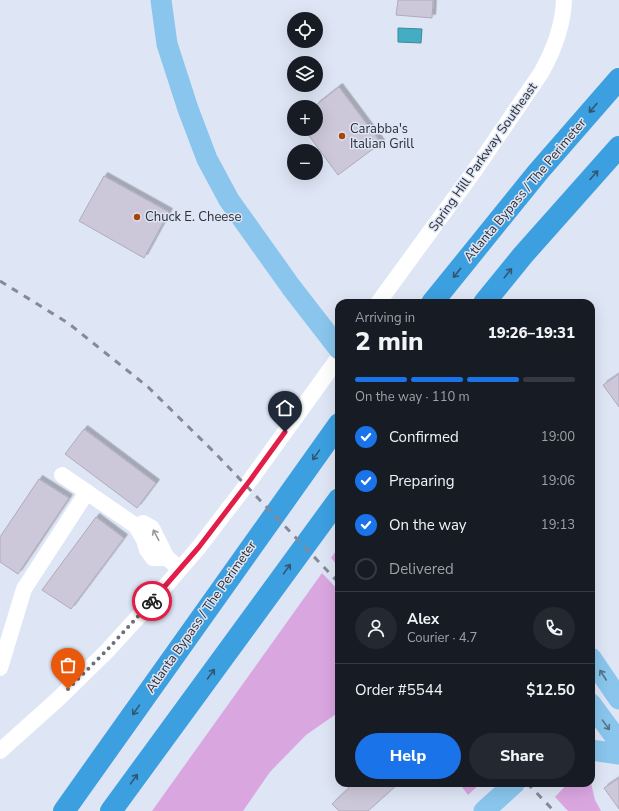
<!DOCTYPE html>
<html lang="en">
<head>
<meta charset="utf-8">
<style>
  :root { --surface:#171b24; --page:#242831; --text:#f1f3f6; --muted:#9ea1a6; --line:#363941; --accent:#1a73e8 }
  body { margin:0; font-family:"Nunito Sans",sans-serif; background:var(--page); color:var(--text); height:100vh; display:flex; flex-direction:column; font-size:15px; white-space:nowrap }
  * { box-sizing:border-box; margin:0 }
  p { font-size:13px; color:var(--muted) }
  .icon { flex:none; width:22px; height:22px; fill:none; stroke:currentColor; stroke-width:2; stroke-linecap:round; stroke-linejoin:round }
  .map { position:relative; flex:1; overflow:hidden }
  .panel { position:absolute; left:335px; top:299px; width:260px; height:488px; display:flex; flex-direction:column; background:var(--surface); border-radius:12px; box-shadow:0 4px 16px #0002 }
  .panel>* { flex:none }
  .controls { position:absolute; left:287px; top:12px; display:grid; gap:8px }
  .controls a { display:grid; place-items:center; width:36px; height:36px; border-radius:50%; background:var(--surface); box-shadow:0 4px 16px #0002; font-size:20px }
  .pin { position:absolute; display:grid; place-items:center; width:34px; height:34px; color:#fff; margin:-41px -17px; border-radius:50% 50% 50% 0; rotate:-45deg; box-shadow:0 0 4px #0007 }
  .pin .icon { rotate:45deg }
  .courier { position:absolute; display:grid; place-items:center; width:40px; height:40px; margin:-20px; border:3px solid #e11d48; border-radius:50%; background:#fff; color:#222; box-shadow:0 1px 5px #0007 }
  .overview em { font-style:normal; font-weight:800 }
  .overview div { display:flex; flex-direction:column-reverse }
  .overview { display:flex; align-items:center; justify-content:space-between; height:68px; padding:0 20px }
  h1 { font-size:26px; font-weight:800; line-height:30px }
  .bar { display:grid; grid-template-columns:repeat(4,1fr); gap:6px 4px; align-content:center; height:48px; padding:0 20px }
  .bar i { height:5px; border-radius:3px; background:var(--line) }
  .bar .selected { background:var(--accent) }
  .bar p { grid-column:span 4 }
  .line { display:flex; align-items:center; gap:10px; padding:0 20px; border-top:1px solid var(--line) }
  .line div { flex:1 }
  .round { display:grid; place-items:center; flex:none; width:42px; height:42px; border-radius:21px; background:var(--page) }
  ol { padding:0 20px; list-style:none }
  li { display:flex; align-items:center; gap:12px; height:44px }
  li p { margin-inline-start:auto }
  li .icon { padding:4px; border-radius:50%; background:var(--accent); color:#fff; stroke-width:4 }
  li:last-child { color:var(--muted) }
  li i { width:22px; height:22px; border:2px solid var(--line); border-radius:50% }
  .primary-button { display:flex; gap:8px; margin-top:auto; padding:8px 20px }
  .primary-button a { flex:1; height:46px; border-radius:24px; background:var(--accent); color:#fff; font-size:16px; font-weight:800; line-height:46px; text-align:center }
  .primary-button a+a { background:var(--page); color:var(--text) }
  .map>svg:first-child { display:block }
  .green { fill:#daa6e0 }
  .water { fill:#44adc4; stroke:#3d8899 }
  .building { fill:#ccc8d9; stroke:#afabbb; filter:url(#shadow) }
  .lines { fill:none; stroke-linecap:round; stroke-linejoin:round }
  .minor { stroke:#fff; stroke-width:16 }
  .major { stroke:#89c5ec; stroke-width:21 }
  .highway { stroke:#3b9fe0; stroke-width:22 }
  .rail { stroke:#858a95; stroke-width:3; stroke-dasharray:7 7; stroke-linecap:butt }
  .oneway { stroke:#325772 }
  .oneway2 { stroke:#96989a }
  .oneway3 { stroke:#567388 }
  .done { stroke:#6b6f79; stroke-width:4; stroke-dasharray:0 7.2 }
  .route { stroke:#e11d48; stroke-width:5 }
  .poi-dot { fill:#a8450b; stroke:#dee5f5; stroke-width:1.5 }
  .labels { text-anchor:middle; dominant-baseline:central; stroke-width:3; stroke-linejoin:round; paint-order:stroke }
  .poi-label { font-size:13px; fill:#2d3036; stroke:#dee5f5; text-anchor:start }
  .street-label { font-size:13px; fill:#2d3036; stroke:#dee5f5 }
</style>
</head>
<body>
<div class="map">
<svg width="619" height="811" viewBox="0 0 619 811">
  <defs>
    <filter id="shadow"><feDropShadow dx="3.5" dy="-3.5" stdDeviation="0" flood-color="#0004"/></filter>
  </defs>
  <rect width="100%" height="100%" fill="#dee5f5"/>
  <g class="green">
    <path d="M 339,546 L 339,567 L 331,558 Z"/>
    <path d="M 322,573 L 339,591 L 339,712 L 306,735 L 270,772 L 243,811 L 152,811 Z"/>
    <path d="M 459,783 L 481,783 L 468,795 Z"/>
    <path d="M 568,783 L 591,783 L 595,800 L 601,811 L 568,811 L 555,797 Z"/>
  </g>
  <path class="water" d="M 398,28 L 422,29 L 421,43 L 398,42 Z"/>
  <g class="building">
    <path d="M 398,0 L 433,0 L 432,18 L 396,15 Z"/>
    <path d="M 339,87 L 381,143 L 338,175 L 304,129 L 316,129 L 316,105 Z"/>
    <path d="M 104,176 L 169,212 L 144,258 L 79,221 Z"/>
    <path d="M 619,374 L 619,407 L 603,385 Z"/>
    <path d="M 84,429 L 156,483 L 137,508 L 65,454 Z"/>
    <path d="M 39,479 L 69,498 L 18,574 L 0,562 L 0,537 Z"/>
    <path d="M 96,517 L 124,538 L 71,609 L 42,590 Z"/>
    <path d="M 619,778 L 619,809 L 604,788 Z"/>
    <path d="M 345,783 L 399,783 L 368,811 L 339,811 L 332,804 L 349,788 Z"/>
  </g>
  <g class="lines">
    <g class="minor">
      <path d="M 378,303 L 475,170 L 541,73 C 554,50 563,27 564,0"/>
      <path d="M 62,475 L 136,526 L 144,540 L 147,550 L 153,558 L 167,558"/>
      <path d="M 136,526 L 143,523 L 152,528 L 167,558 L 173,563"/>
      <path d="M 0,668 L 24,589 L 87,492"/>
      <path d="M 0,751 L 58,699 L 107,651 L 150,604 L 199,547 L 251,479 L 339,357"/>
    </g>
    <g class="major">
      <path d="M 161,0 L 167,44 L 188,109 L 207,159 L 229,200 L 291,287 L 339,349"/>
      <path d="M 591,658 L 619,699"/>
      <path d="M 591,704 L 619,742"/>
      <path d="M 591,750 L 619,754"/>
      <path d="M 484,811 L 515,783"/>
    </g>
    <g class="highway">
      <path d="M 432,303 L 538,172 L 619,79"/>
      <path d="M 484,303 L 523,255 L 619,147"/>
      <path d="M 64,811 L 339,424"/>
      <path d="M 111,811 L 339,499"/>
    </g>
    <g class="rail">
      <path d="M 0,281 L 68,323 L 148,387 L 215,453 L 339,583"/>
      <path d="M 527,783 L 554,811"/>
    </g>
  </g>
  <defs><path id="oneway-shaft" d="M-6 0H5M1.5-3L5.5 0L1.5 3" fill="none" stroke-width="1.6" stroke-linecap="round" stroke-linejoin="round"/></defs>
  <g class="oneway">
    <use href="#oneway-shaft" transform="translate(593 108) rotate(131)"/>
    <use href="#oneway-shaft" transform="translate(594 175) rotate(-48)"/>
    <use href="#oneway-shaft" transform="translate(457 273) rotate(129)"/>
    <use href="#oneway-shaft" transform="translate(508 273) rotate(-51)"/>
    <use href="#oneway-shaft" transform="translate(316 455) rotate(125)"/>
    <use href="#oneway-shaft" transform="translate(287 569) rotate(-54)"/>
    <use href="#oneway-shaft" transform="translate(211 674) rotate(-54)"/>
    <use href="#oneway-shaft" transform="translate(136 710) rotate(125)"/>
    <use href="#oneway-shaft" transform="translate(134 779) rotate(-54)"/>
  </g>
  <use class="oneway2" href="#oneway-shaft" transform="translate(156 535) rotate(-118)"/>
  <g class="oneway3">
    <use href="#oneway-shaft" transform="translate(603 675) rotate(-123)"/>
    <use href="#oneway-shaft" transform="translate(606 725) rotate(54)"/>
  </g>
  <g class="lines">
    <path class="done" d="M 68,689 L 107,650 L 152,601"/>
    <path class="route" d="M 152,601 L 199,547 L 251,479 L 285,432"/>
  </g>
  <g class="poi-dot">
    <circle cx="342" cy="136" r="4"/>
    <circle cx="137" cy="217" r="4"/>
  </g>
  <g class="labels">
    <g class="poi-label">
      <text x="350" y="129">Carabba's<tspan x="350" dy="15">Italian Grill</tspan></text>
      <text x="145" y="217">Chuck E. Cheese</text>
    </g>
    <g class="street-label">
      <text transform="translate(483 157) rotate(-55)">Spring Hill Parkway Southeast</text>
      <text transform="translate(525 190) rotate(-50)">Atlanta Bypass / The Perimeter</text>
      <text transform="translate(201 617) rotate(-55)">Atlanta Bypass / The Perimeter</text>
    </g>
  </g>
</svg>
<div class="controls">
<a><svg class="icon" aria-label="locate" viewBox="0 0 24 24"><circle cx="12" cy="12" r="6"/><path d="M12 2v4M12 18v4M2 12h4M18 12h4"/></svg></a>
<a><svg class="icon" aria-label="layers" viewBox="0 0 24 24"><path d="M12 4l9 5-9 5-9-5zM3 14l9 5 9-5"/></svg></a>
<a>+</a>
<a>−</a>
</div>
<div class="pin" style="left:68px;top:689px;background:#ea580c"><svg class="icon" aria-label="bag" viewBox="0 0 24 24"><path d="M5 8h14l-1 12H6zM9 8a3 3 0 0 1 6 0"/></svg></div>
<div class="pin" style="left:285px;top:432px;background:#1f2937"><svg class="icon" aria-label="home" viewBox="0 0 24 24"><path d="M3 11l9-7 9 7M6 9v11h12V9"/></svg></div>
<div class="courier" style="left:152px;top:601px"><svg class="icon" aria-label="bike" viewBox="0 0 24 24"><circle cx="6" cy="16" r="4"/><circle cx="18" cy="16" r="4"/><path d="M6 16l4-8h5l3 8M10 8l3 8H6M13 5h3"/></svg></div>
<section class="panel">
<div class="overview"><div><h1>2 min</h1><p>Arriving in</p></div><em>19:26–19:31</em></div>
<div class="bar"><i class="selected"></i><i class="selected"></i><i class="selected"></i><i></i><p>On the way · 110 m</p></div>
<ol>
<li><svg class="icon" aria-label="check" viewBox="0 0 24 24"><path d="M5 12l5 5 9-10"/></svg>Confirmed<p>19:00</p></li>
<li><svg class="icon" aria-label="check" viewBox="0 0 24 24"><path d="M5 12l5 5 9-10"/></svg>Preparing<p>19:06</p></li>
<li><svg class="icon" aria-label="check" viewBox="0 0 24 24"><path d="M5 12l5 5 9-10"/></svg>On the way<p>19:13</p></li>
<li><i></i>Delivered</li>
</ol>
<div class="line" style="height:72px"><a class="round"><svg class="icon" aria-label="person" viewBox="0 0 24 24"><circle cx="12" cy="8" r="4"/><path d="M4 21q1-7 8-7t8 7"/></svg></a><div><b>Alex</b><p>Courier · 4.7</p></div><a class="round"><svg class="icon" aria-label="phone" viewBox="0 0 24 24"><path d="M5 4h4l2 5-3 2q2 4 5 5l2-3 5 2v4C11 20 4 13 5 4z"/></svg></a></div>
<div class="line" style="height:52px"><div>Order #5544</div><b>$12.50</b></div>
<div class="primary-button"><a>Help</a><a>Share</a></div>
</section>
</div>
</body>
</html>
